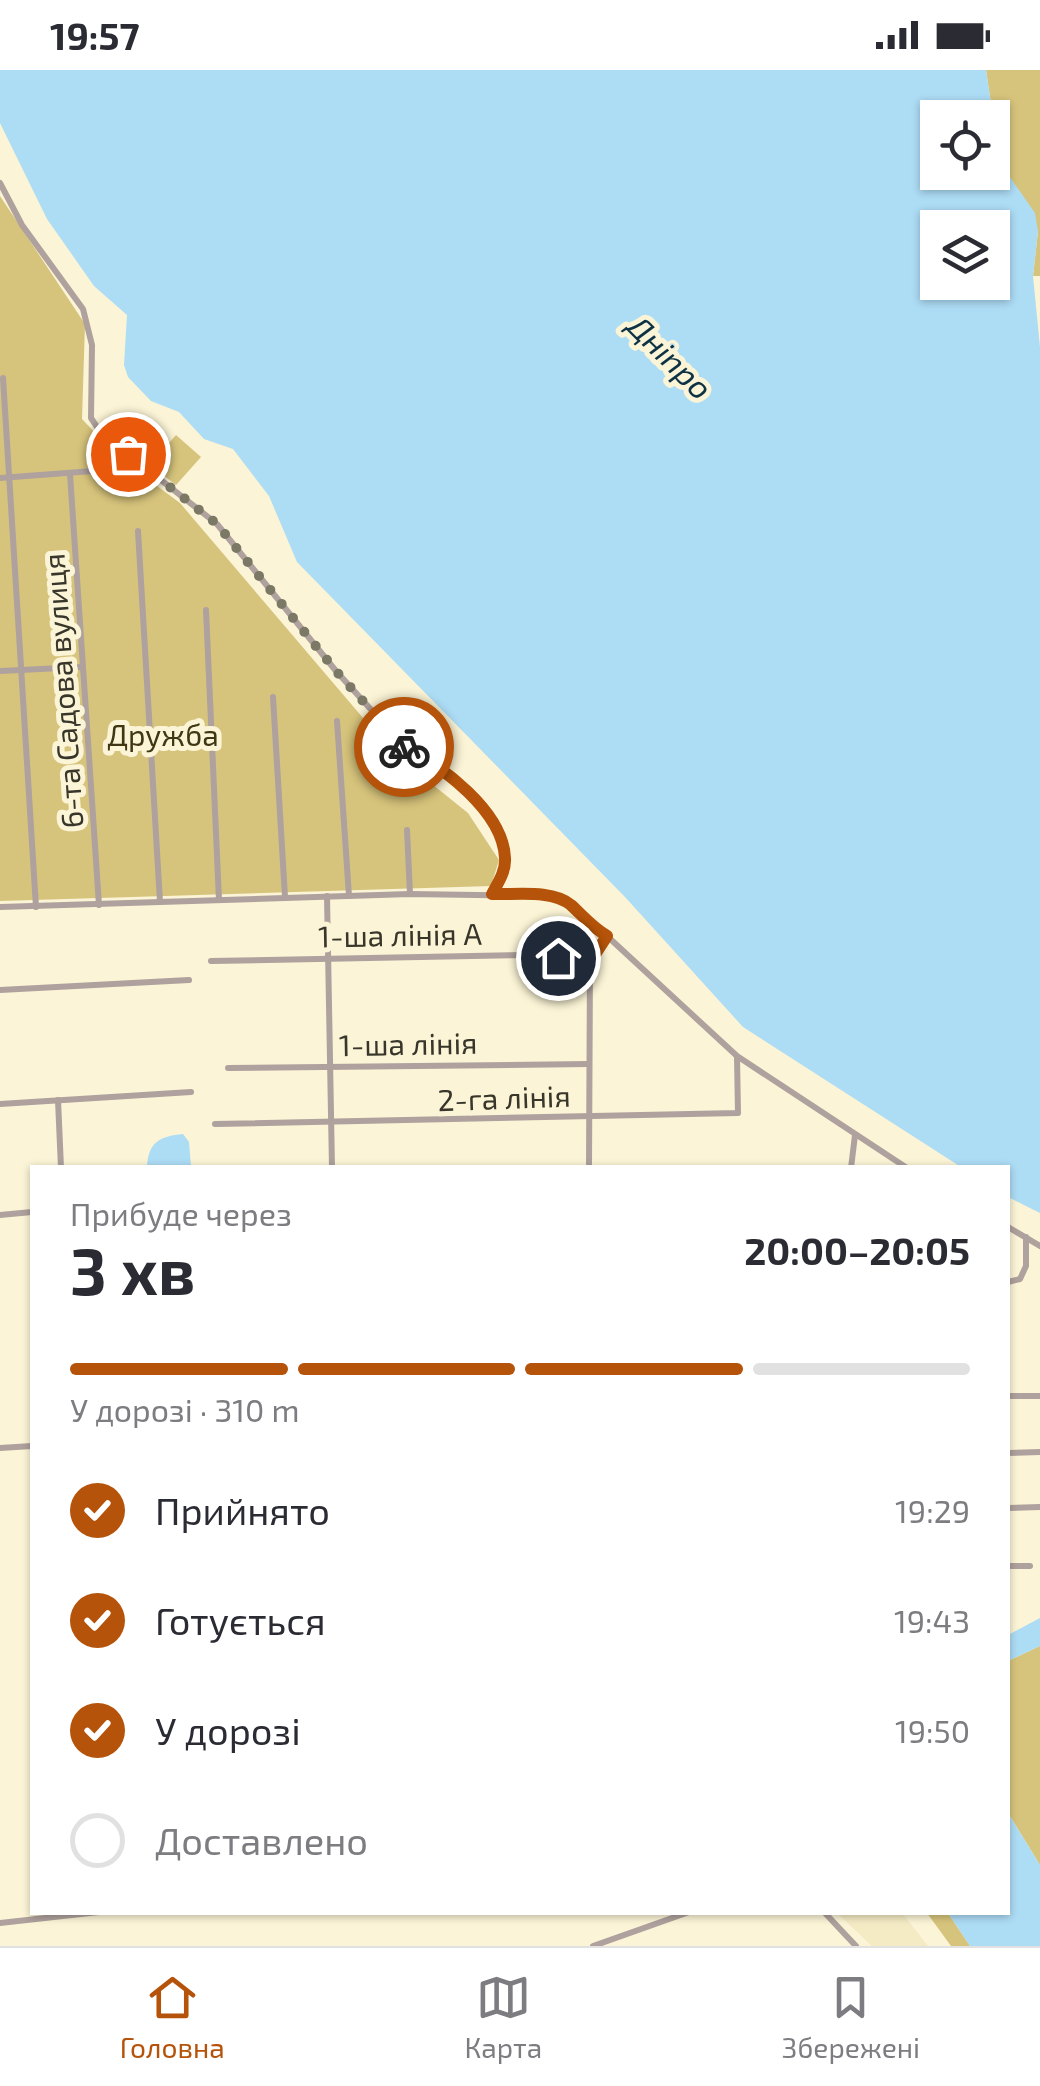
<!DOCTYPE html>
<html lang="uk">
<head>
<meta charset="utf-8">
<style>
  :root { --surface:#fff; --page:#f2f2f3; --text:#2b2b33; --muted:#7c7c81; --line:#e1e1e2; --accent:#b45309 }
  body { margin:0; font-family:"Exo 2",sans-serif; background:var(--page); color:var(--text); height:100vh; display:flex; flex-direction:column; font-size:38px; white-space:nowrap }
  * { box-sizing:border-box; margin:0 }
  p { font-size:32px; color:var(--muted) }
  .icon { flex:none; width:55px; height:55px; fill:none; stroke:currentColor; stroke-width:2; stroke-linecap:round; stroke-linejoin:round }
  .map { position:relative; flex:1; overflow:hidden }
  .panel { position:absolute; left:30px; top:1095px; width:980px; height:750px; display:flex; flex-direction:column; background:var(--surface); border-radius:0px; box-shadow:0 2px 8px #0004 }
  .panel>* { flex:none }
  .controls { position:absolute; left:920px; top:30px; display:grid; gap:20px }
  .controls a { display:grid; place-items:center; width:90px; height:90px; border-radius:0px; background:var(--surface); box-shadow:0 2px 8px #0004; font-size:50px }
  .pin { position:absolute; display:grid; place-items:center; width:85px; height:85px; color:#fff; margin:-42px; border:5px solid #fff; border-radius:50%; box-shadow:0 2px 10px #0007 }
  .courier { position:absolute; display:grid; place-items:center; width:100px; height:100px; margin:-50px; border:8px solid #b45309; border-radius:50%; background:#fff; color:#222; box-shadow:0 2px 12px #0007 }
  .overview em { font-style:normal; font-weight:700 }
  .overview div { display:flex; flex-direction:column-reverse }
  .overview { display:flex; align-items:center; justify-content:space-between; height:170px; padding:0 40px }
  h1 { font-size:65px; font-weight:700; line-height:75px }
  .bar { display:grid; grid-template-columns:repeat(4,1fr); gap:15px 10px; align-content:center; height:120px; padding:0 40px }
  .bar i { height:12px; border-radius:8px; background:var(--line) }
  .bar .on { background:var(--accent) }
  .bar p { grid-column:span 4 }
  ol { padding:0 40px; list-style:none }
  li { display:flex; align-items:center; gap:30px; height:110px }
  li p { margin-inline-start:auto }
  li .icon { padding:10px; border-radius:50%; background:var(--accent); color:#fff; stroke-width:4 }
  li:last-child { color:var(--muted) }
  li i { width:55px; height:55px; border:5px solid var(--line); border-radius:50% }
  .status { display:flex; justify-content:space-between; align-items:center; height:70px; padding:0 50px; background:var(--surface); direction:ltr }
  .status svg { height:28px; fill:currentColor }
  .menu { display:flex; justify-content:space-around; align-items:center; height:140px; border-top:2px solid var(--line); background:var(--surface); font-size:28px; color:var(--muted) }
  .menu a { display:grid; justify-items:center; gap:5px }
  .menu .on { color:var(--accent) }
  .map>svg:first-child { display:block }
  .green { fill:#d7c47c }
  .sand { fill:#f4eac4 }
  .water { fill:#addcf5; fill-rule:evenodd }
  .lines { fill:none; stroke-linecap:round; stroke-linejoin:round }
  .street { stroke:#afa19d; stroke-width:6 }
  .done { stroke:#7c7866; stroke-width:10; stroke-dasharray:0 18 }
  .route { stroke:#b45309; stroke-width:12 }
  .labels { text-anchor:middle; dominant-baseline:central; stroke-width:10; stroke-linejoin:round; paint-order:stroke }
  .street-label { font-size:30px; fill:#38362a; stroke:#fbf4d6 }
  .park-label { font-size:30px; fill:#3f3614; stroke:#fbf4d6 }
  .water-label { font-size:32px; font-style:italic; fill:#0c3244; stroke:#fbf4d6 }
</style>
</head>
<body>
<div class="status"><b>19:57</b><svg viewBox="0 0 49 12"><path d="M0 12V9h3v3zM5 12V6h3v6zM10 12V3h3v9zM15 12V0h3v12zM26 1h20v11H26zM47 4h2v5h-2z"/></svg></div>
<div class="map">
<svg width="1040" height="1876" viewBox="0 0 1040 1876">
  <rect width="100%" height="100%" fill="#fbf4d6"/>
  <g class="green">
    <path d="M 986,0 L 1040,0 L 1040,206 L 1033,206 L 1038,161 L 1000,93 Z"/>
    <path d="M 0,126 L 85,254 L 82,349 L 118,387 L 180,433 L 392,682 L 468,743 L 499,790 L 491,816 L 0,831 Z"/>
    <path d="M 176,365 L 201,387 L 176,415 L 150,395 Z"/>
    <path d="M 1040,1576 L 1040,1795 L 1008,1743 L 1008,1591 Z"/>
    <path d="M 927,1843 L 948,1843 L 970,1876 L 951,1876 Z"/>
  </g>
  <path class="sand" d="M 837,1843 L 902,1843 L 928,1876 L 872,1876 Z"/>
  <g class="water">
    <path d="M 0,0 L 986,0 L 1000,93 L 1035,143 L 1038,161 L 1033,206 L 1040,277 L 1040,1143 L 1008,1127 L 1008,1098 L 961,1097 L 743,957 L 625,827 L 297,492 L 269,426 L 233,379 L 204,369 L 179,342 L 151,331 L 128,307 L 124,295 L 127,245 L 94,216 L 47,149 L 0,53 ZM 938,48 L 992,48 L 992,102 L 938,102 ZM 938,158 L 992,158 L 992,212 L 938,212 Z"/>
    <path d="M 183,1064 L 189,1072 L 191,1097 L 147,1097 C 148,1073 159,1066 183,1064 Z"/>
    <path d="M 1040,1548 L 1040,1576 L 1008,1591 L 1008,1565 Z"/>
    <path d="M 1008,1743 L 1040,1795 L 1040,1876 L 970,1876 L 948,1843 L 1008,1842 Z"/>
  </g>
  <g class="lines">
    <g class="street">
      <path d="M 0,113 L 22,155 L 83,239 L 92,275 L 91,348 L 101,363 L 217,454 L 336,601 L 405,677 C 443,695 502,741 505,787 C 507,801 498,812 492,824"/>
      <path d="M 3,308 L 36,837"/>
      <path d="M 70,404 L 99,835"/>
      <path d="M 0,408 L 106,400 L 127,384"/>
      <path d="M 138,461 L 160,832"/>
      <path d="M 206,540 L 219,830"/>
      <path d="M 0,601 L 82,597"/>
      <path d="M 273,627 L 285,827"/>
      <path d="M 337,651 L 349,826"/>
      <path d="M 407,760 L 410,824"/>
      <path d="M 327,826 L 332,1098"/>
      <path d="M 0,837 L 410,824 L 552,826 C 574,835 586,854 607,866 L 737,986 L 907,1098"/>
      <path d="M 211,891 L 526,885 L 590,892"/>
      <path d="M 0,920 L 189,910"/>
      <path d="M 228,998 L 589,994"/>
      <path d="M 58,1030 L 61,1098"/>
      <path d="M 0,1034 L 191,1022"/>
      <path d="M 215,1054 L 738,1043 L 737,987"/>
      <path d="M 589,1098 L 590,892 L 607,866"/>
      <path d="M 851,1098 L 855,1065"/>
      <path d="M 0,1145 L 32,1142"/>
      <path d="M 1008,1157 L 1040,1176"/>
      <path d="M 1008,1212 L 1020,1209 L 1026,1196 L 1026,1167"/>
      <path d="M 1008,1326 L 1040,1326"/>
      <path d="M 0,1378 L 32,1376"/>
      <path d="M 1008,1383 L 1040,1382"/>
      <path d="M 1008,1438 L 1040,1437"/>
      <path d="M 1008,1496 L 1030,1496"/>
      <path d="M 824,1842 L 856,1876"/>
      <path d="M 0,1853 L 99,1842"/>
      <path d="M 593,1876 L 689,1842"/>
    </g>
  </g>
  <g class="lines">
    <path class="done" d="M 128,384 L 217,454 L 336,601 L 404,677"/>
    <path class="route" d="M 404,677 C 442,696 503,741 505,788 C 506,801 498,813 492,824 C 515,825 552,819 571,835 C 584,847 592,857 607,866 L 590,892 L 558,888"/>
  </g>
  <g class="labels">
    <g class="street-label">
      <text transform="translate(62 621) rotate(-94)">6-та Садова вулиця</text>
      <text transform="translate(400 864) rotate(-1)">1-ша лінія А</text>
      <text transform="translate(408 973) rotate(-1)">1-ша лінія</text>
      <text transform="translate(504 1027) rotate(-2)">2-га лінія</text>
    </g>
    <g class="park-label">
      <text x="163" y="664">Дружба</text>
    </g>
    <g class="water-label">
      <text transform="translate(671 286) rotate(45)">Дніпро</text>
    </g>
  </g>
</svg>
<div class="controls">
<a><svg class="icon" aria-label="locate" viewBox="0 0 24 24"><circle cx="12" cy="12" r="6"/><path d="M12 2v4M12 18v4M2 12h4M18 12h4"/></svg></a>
<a><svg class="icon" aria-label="layers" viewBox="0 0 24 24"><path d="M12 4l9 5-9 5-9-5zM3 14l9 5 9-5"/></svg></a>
</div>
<div class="pin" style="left:128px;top:384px;background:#ea580c"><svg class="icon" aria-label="bag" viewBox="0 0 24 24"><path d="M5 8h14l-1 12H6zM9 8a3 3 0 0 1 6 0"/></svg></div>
<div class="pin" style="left:558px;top:888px;background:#1f2937"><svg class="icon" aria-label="home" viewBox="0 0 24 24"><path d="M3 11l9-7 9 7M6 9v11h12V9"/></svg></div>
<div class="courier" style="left:404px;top:677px"><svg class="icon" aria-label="bike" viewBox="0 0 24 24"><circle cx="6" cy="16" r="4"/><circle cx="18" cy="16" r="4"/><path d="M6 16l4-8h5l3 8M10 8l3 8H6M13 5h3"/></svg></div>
<section class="panel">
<div class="overview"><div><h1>3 хв</h1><p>Прибуде через</p></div><em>20:00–20:05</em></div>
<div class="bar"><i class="on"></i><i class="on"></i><i class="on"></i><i></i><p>У дорозі · 310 m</p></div>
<ol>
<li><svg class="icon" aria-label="check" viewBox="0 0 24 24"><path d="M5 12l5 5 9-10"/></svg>Прийнято<p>19:29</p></li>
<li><svg class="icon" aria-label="check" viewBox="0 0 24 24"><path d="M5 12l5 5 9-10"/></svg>Готується<p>19:43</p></li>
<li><svg class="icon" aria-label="check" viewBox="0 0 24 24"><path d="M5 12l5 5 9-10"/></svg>У дорозі<p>19:50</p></li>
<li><i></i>Доставлено</li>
</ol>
</section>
</div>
<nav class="menu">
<a class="on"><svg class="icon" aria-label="home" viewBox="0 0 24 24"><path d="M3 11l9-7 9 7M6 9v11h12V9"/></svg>Головна</a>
<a><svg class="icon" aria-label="map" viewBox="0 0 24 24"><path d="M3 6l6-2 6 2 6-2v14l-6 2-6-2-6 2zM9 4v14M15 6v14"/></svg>Карта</a>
<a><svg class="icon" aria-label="saved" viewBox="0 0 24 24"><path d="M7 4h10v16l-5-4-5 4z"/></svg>Збережені</a>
</nav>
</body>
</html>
